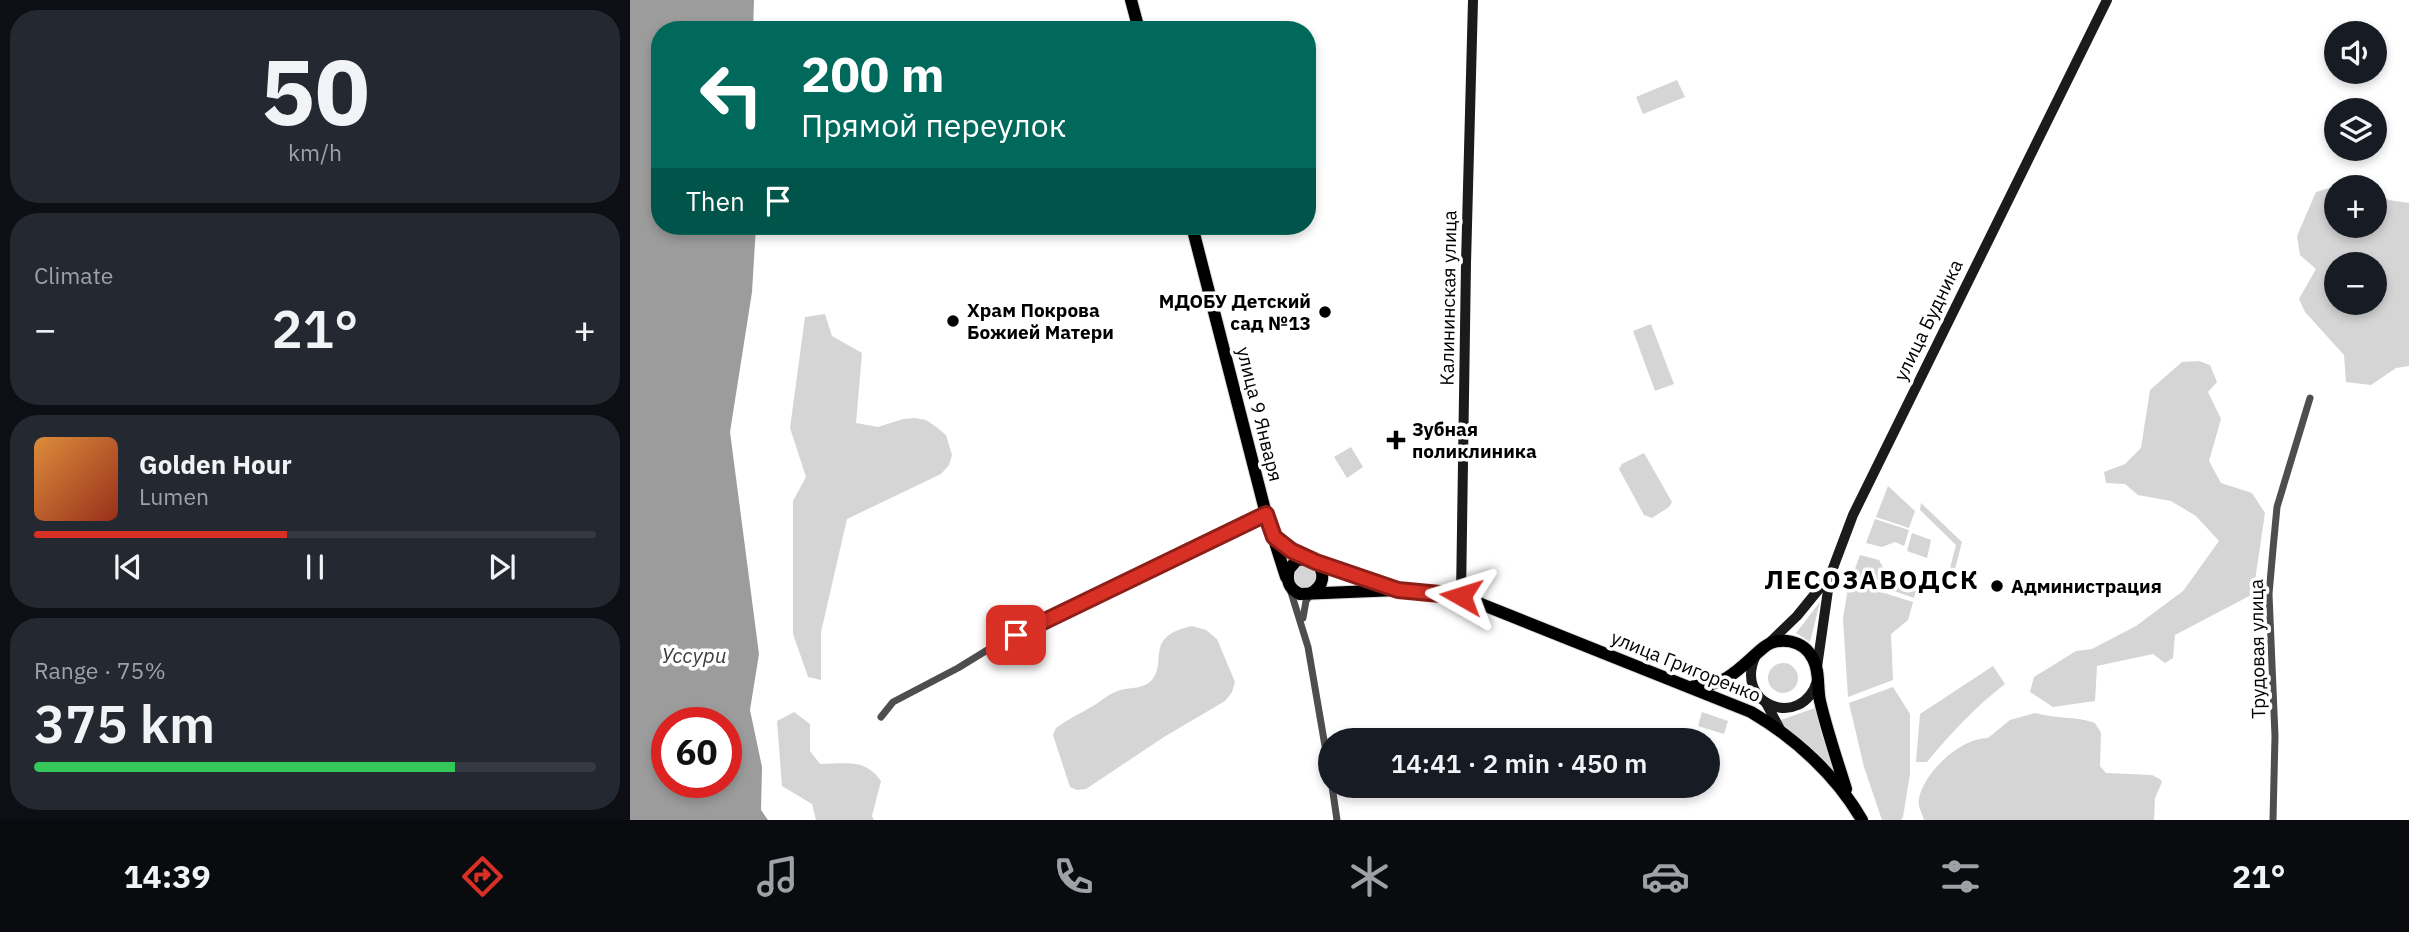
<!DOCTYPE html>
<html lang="en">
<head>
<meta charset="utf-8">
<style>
	:root { --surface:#171b24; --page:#242831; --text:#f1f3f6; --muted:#9ea1a6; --line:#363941; --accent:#d93025 }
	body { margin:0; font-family:"IBM Plex Sans",sans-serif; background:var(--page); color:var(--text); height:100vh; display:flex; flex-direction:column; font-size:26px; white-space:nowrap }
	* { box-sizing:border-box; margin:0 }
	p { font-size:23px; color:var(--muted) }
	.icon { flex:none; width:38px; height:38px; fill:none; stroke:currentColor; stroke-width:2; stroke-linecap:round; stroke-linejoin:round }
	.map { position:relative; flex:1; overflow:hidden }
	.side { display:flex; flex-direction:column; gap:10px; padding:10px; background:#0d0f14; width:630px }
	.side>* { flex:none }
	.guide { position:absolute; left:21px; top:21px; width:665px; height:214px; border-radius:28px; box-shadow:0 4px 10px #0003; background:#00695c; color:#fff; overflow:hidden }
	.fabs { position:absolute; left:1694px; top:21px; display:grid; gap:14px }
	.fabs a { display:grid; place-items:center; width:63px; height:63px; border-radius:50%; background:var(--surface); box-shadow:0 4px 10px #0003; font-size:35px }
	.speed { position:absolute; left:21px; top:707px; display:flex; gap:14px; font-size:35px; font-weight:700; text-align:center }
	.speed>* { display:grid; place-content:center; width:91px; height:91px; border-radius:50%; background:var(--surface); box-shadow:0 4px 10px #0003; line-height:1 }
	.speed .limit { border:10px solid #d22; background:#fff; color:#111 }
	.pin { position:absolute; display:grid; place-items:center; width:60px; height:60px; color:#fff; margin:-30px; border-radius:14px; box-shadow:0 4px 10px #0006 }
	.me { position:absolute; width:77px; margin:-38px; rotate:276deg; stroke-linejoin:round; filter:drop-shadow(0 0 5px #0008) }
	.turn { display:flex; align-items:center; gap:24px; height:147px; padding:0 35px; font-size:32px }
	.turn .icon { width:91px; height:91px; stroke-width:2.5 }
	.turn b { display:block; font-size:49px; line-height:60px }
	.then { display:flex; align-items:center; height:66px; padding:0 35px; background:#0003; gap:14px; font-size:26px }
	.big { font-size:52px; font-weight:600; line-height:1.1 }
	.side .widget { flex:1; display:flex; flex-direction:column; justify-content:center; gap:10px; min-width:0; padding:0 24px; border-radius:28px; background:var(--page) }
	.side .dial { align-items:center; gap:0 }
	.dial b { font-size:91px; line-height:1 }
	.song { display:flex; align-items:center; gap:21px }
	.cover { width:84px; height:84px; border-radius:10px; background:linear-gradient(135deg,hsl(30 70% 55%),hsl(10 70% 35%)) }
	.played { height:7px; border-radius:4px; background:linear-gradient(90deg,var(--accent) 45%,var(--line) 45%) }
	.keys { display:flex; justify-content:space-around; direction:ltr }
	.heat { display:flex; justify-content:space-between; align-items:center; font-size:38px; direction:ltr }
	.charge { height:10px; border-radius:5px; background:linear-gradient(90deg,#34c759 75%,var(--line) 0) }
	.trip { position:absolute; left:688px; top:728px; width:402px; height:70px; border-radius:35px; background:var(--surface); box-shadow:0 4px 10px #0003; font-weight:600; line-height:70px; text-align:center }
	.dock { display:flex; height:112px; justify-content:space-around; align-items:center; background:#090b0e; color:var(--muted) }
	.dock .icon { width:49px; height:49px }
	.dock .on { color:var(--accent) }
	.dock b { font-size:32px; color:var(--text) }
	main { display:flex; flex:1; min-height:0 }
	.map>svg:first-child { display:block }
	.green { fill:#d5d5d5; fill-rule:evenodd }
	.water { fill:#9c9c9c; fill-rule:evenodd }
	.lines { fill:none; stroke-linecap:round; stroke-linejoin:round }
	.primary-casing { stroke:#dbdbdb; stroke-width:14 }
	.minor { stroke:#4e4e4e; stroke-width:7 }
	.secondary { stroke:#1b1b1b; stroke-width:10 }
	.primary { stroke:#000; stroke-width:12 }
	.route-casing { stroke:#8d1f18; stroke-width:18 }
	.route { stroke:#d93025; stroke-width:12 }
	.poi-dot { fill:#000; stroke:#fff; stroke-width:2.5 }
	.labels { text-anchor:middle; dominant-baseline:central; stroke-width:7; stroke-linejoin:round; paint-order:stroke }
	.street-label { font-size:19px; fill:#000; stroke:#fff }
	.poi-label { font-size:19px; font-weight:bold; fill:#000; stroke:#fff; text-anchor:start }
	.water-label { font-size:21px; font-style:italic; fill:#3d3d3d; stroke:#fff }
	.district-label { font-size:26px; font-weight:bold; letter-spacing:2px; fill:#000; stroke:#fff }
</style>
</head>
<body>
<main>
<section class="side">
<div class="widget dial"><b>50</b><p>km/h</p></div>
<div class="widget"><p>Climate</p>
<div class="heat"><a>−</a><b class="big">21°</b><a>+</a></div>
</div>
<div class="widget">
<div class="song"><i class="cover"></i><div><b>Golden Hour</b><p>Lumen</p></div></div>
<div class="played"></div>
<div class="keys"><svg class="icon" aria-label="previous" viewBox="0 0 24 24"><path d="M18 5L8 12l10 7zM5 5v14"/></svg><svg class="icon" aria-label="pause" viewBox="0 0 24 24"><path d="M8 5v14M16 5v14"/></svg><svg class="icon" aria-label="next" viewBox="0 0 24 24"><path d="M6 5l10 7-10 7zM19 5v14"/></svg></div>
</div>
<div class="widget"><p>Range · 75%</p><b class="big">375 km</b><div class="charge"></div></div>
</section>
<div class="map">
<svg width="1779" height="820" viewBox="0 0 1779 820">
	<rect width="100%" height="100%" fill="#fff"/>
	<g class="green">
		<polygon points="1047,80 1055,97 1013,114 1006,97"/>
		<path d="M 1720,182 L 1731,187 L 1706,187 L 1706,226 L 1745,226 L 1745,194 L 1759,200 L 1779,203 L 1779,366 L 1766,368 L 1741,385 L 1716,382 L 1714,355 L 1675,312 L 1669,299 L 1686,269 L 1670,255 L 1667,236 L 1686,192 ZM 1706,264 L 1745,264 L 1745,303 L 1706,303 Z"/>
		<polygon points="195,314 202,336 232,353 226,423 248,427 273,419 285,418 296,420 305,426 316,435 322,455 319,465 311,474 217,519 191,632 191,680 178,677 163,634 163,501 176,477 160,428 175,317"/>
		<polygon points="1021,324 1044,384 1025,391 1003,331"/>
		<polygon points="1569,361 1580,365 1587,382 1578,392 1591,419 1579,461 1591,483 1622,493 1635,513 1623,594 1545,635 1543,658 1535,663 1523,654 1467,666 1465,701 1423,707 1400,692 1404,677 1446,651 1462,649 1506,626 1553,591 1589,541 1566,516 1541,501 1508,495 1495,484 1476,483 1474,472 1495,464 1511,448 1520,390 1552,362"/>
		<polygon points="721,447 733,467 717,478 704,457"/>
		<polygon points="1014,453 1042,502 1039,507 1022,518 1014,515 989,469 992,464"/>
		<polygon points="1258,486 1285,511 1279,528 1246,517"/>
		<polygon points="1291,503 1332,542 1324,573 1319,572 1326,545 1290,510"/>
		<polygon points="1245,519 1279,530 1274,546 1265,542 1252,547 1236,543"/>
		<polygon points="1282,533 1301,540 1297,558 1277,551"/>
		<polygon points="1230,555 1249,560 1255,571 1264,575 1260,590 1222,577"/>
		<circle cx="675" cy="576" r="12"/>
		<polygon points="1270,574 1289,580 1284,598 1264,591"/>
		<polygon points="1219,582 1283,602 1278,620 1261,634 1263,680 1218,697 1213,618"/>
		<polygon points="1190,602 1180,642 1166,633"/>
		<path d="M 562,626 L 576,630 L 587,639 L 605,682 L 602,692 L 595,701 L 534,737 L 456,789 L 447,790 L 440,787 L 423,735 L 426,728 C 438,719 451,713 463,706 C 473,700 479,693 491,690 C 501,687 513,689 521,681 C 539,662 512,637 562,626 Z"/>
		<circle cx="1153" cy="678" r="15"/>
		<path d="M 1363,666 L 1375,684 C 1345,707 1321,733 1297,762 L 1286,762 L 1290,714 Z"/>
		<polygon points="1263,687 1280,714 1280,774 1273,817 1271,820 1252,820 1234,767 1219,703"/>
		<polygon points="1185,708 1207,779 1148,721"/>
		<path d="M 164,712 L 180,724 L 180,751 L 190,764 C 216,764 235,758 251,781 L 242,816 L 244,820 L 186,820 L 182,804 L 152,786 L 147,721 Z"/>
		<polygon points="1072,712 1098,721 1094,734 1068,726"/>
		<path d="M 1405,713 C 1425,719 1445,716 1465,723 L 1471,733 L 1470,766 L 1476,773 L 1522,775 L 1530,779 L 1532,782 L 1525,798 L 1524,820 L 1294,820 C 1292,813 1287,805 1289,798 C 1295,771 1331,738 1358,738 L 1380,720 Z"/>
	</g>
	<path class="water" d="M 0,0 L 124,0 L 123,30 L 30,30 L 30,226 L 126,226 L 122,292 L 100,432 L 129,654 L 120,710 L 132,767 L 131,810 L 138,820 L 0,820 ZM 37,723 L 96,723 L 96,782 L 37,782 Z"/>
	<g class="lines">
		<g class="primary-casing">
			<g id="primary">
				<polyline points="501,0 509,30"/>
				<polyline points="562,226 636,514 656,577"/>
				<path d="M 644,537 C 675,564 719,574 758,587"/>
				<path d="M 679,559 L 667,560 L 659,569 C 656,581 659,589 670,594 L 767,590 L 831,596 L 1121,712 C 1165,738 1206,775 1232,820"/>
				<path d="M 681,593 C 694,586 696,573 686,562"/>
				<path d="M 1064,686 C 1098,686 1110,667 1133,648 C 1149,635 1174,640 1183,659 C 1190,671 1187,688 1190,701 C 1197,731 1207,760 1216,789"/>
			</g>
		</g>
		<g class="minor">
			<polyline points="660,589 678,647 700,775"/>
			<polyline points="673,618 676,601 681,594"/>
			<polyline points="251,717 263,702 328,668 372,641 636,514"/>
			<polyline points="702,786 707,820"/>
			<polyline points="1643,820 1645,736 1639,594 1643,549 1647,507 1680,398"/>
		</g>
		<g class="secondary">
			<polyline points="831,596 836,263 843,0"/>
			<polyline points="1138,644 1167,616 1198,578"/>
			<path d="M 1126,655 C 1102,705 1172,731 1187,681"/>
			<polyline points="1187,667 1200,576 1223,515 1477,0"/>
			<polyline points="1136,703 1151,731"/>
		</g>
		<use href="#primary" class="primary"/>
	</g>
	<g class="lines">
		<g class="route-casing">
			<polyline id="route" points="386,635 636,514 644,537 662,551 686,562 768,590 831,596"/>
		</g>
		<use href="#route" class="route"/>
	</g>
	<g class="poi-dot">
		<circle cx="695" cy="312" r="7"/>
		<circle cx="323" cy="321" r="7"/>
		<path d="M762.5 429.5h7v7h7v7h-7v7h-7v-7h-7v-7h7z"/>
		<circle cx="1367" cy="586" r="7"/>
	</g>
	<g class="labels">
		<g class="street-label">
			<text transform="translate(818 298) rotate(-89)">Калининская улица</text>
			<text transform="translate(1298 320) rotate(-64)">улица Будника</text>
			<text transform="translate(630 414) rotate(76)">улица 9 Января</text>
			<text transform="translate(1627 649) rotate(-91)">Трудовая улица</text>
			<text transform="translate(1056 666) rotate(22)">улица Григоренко</text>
		</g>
		<g class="poi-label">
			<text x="681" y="301" text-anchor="end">МДОБУ Детский<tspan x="681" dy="22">сад №13</tspan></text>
			<text x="337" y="310">Храм Покрова<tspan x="337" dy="22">Божией Матери</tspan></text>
			<text x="782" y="429">Зубная<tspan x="782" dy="22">поликлиника</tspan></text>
			<text x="1381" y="586">Администрация</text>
		</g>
		<g class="water-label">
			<text x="64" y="655">Уссури</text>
		</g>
		<g class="district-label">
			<text x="1242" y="579">ЛЕСОЗАВОДСК</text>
		</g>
	</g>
</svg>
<div class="fabs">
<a><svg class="icon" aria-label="sound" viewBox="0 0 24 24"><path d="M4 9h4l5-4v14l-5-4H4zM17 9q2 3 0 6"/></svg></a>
<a><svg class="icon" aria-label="layers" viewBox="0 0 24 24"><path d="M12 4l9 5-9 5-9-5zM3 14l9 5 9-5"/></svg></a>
<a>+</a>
<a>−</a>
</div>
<div class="speed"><div class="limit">60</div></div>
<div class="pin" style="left:386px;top:635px;background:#d93025"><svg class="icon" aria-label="arrive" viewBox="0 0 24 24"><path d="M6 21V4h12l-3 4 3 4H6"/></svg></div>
<svg class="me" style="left:831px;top:596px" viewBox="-20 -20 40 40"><path d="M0-17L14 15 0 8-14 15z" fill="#d93025" stroke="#fff" stroke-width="4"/></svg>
<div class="trip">14:41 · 2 min · 450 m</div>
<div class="guide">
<div class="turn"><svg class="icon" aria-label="left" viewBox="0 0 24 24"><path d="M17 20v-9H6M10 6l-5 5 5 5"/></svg><div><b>200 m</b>Прямой переулок</div></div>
<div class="then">Then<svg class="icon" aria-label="arrive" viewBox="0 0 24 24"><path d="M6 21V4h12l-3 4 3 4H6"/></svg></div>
</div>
</div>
</main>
<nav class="dock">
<b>14:39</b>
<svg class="icon on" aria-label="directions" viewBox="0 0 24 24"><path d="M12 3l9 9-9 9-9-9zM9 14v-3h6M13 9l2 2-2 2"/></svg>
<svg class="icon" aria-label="music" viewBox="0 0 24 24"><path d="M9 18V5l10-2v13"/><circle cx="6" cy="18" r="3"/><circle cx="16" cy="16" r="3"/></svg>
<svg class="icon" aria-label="phone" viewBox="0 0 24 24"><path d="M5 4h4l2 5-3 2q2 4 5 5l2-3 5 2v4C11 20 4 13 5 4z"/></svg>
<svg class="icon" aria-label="climate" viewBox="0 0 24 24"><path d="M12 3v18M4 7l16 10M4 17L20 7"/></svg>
<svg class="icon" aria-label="car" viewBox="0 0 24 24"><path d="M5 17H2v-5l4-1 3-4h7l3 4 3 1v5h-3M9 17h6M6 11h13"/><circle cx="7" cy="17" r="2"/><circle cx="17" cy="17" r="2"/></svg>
<svg class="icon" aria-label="filters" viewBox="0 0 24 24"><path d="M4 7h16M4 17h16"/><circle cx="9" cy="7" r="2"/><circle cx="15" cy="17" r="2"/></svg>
<b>21°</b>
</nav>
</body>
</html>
